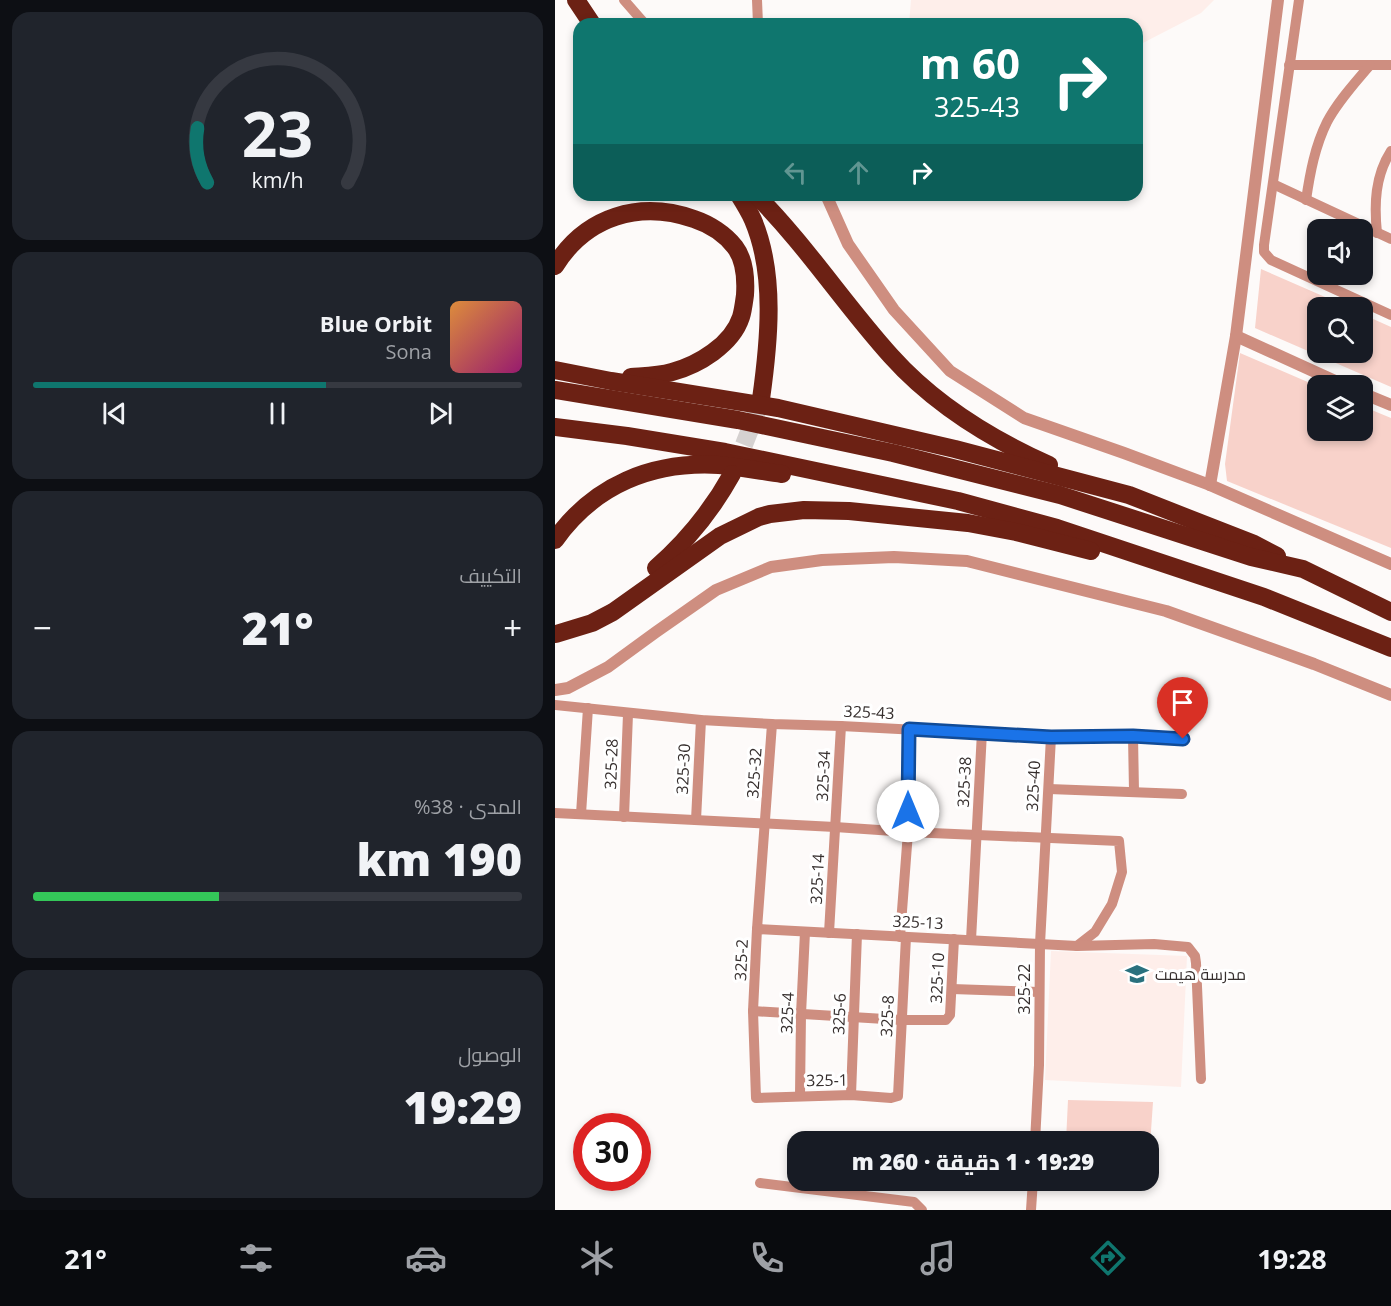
<!DOCTYPE html>
<html lang="ar">
<head>
<meta charset="utf-8">
<style>
	:root { --surface:#171b24; --page:#20242c; --text:#f1f3f6; --muted:#9ea1a6; --line:#363941; --accent:#0f766e }
	body { margin:0; font-family:"Open Sans",Cairo,sans-serif; background:var(--page); color:var(--text); direction:rtl; height:100vh; display:flex; flex-direction:column; font-size:22px; white-space:nowrap }
	* { box-sizing:border-box; margin:0 }
	p { font-size:20px; color:var(--muted) }
	.icon { flex:none; width:33px; height:33px; fill:none; stroke:currentColor; stroke-width:2; stroke-linecap:round; stroke-linejoin:round }
	.map { position:relative; flex:1; overflow:hidden; direction:ltr }
	.sheet { display:flex; flex-direction:column; gap:12px; padding:12px; background:#0d0f14; width:555px }
	.sheet>* { flex:none }
	.top-card { position:absolute; left:18px; top:18px; width:570px; height:183px; border-radius:18px; box-shadow:0 3px 9px #0003; direction:rtl; background:#0f766e; color:#fff; overflow:hidden }
	.tools { position:absolute; left:752px; top:219px; display:grid; gap:12px }
	.tools a { display:grid; place-items:center; width:66px; height:66px; border-radius:12px; background:var(--surface); box-shadow:0 3px 9px #0003; font-size:30px }
	.speed { position:absolute; left:18px; top:1113px; display:flex; gap:12px; font-size:30px; font-weight:700; text-align:center }
	.speed>* { display:grid; place-content:center; width:78px; height:78px; border-radius:50%; background:var(--surface); box-shadow:0 3px 9px #0003; line-height:1 }
	.speed .limit { border:9px solid #d22; background:#fff; color:#111 }
	.pin { position:absolute; display:grid; place-items:center; width:51px; height:51px; color:#fff; margin:-62px -26px; border-radius:50% 50% 50% 0; rotate:-45deg; box-shadow:0 0 6px #0007 }
	.pin .icon { rotate:45deg }
	.me { position:absolute; width:66px; margin:-33px; rotate:0deg; stroke-linejoin:round; filter:drop-shadow(0 0 4px #0008) }
	.turn { display:flex; align-items:center; gap:21px; height:126px; padding:0 24px; font-size:27px }
	.turn .icon { width:78px; height:78px; stroke-width:2.5 }
	.turn b { display:block; font-size:42px; line-height:51px }
	.lanes { display:flex; align-items:center; height:57px; padding:0 24px; background:#0003; justify-content:center; gap:30px; direction:ltr }
	.lanes .off { opacity:.35 }
	.big { font-size:45px; font-weight:800; line-height:1.1 }
	.sheet .tile { flex:1; display:flex; flex-direction:column; justify-content:center; gap:9px; min-width:0; padding:0 21px; border-radius:18px; background:var(--page) }
	.sheet .dial { align-items:center; gap:0 }
	.dial svg { height:156px; overflow:visible; fill:none; stroke:var(--line); stroke-width:7; stroke-linecap:round; text-anchor:middle }
	.dial text { fill:var(--text); stroke:none }
	.song { display:flex; align-items:center; gap:18px }
	.cover { width:72px; height:72px; border-radius:9px; background:linear-gradient(135deg,hsl(30 70% 55%),hsl(320 70% 35%)) }
	.played { height:6px; border-radius:3px; background:linear-gradient(90deg,var(--accent) 60%,var(--line) 60%) }
	.keys { display:flex; justify-content:space-around; direction:ltr }
	.heat { display:flex; justify-content:space-between; align-items:center; font-size:33px; direction:ltr }
	.charge { height:9px; border-radius:4px; background:linear-gradient(90deg,#34c759 38%,var(--line) 0) }
	.trip { position:absolute; left:232px; top:1131px; width:372px; height:60px; border-radius:18px; background:var(--surface); box-shadow:0 3px 9px #0003; font-weight:800; line-height:60px; text-align:center; direction:rtl }
	.dock { display:flex; height:96px; justify-content:space-around; align-items:center; background:#090b0e; color:var(--muted) }
	.dock .icon { width:42px; height:42px }
	.dock .selected { color:var(--accent) }
	.dock b { font-size:27px; color:var(--text) }
	main { display:flex; flex:1; min-height:0 }
	.map>svg:first-child { display:block }
	.built { fill:#feeeea }
	.green { fill:#f8d2ca }
	.lines { fill:none; stroke-linecap:round; stroke-linejoin:round }
	.motorway-tunnel { stroke:#d5d1d0; stroke-width:18; stroke-dasharray:18 9; stroke-linecap:butt }
	.minor { stroke:#ce8e80; stroke-width:10 }
	.tertiary { stroke:#ce8e80; stroke-width:12 }
	.motorway { stroke:#6c2114; stroke-width:18 }
	.route-casing { stroke:#114b97; stroke-width:15 }
	.route { stroke:#1a73e8; stroke-width:10 }
	.labels { text-anchor:middle; dominant-baseline:central; stroke-width:6; stroke-linejoin:round; paint-order:stroke }
	.street-label { font-size:16px; fill:#362f2e; stroke:#fff }
	.poi-label { font-size:16px; fill:#362f2e; stroke:#fff; text-anchor:start }
</style>
</head>
<body>
<main>
<div class="map">
<svg width="836" height="1210" viewBox="0 0 836 1210">
	<rect width="100%" height="100%" fill="#fdfaf9"/>
	<g class="built">
		<polygon points="356,0 659,0 646,13 582,46 582,24 354,24"/>
		<polygon points="496,951 632,956 626,1087 490,1080"/>
	</g>
	<g class="green">
		<polygon points="706,269 793,307 762,308 762,352 807,352 807,314 836,327 836,387 700,328"/>
		<polygon points="685,353 762,386 762,430 807,430 807,406 836,418 836,548 672,481 670,464"/>
		<polygon points="513,1100 598,1102 594,1160 594,1142 511,1141"/>
	</g>
	<g class="lines">
		<polyline class="motorway-tunnel" points="179,470 203,409"/>
		<g class="minor">
			<polyline points="69,0 90,24"/>
			<polyline points="202,0 203,24"/>
			<polyline points="744,0 709,245 709,252 716,260 836,315"/>
			<polyline points="734,65 836,65"/>
			<polyline points="718,184 836,239"/>
			<path d="M 751,200 C 755,173 760,146 772,122 C 783,101 800,83 815,65"/>
			<path d="M 822,233 C 819,204 820,176 836,151"/>
			<polyline points="0,705 146,720 217,724 286,726 496,737 578,736 628,739"/>
			<polyline points="217,724 202,929 198,1011 201,1098 296,1095 336,1098 343,1096 351,937"/>
			<polyline points="578,736 579,791"/>
			<polyline points="494,789 627,794"/>
			<polyline points="0,813 280,827 353,832 564,841 567,872 557,904 540,932 522,946"/>
			<polyline points="26,814 33,708"/>
			<polyline points="69,817 73,714"/>
			<polyline points="141,820 146,720"/>
			<polyline points="202,929 522,946 599,944 633,947 640,956 641,963 646,1079"/>
			<polyline points="274,933 286,726"/>
			<polyline points="345,937 353,832 354,729"/>
			<polyline points="416,940 427,732"/>
			<polyline points="397,989 484,992"/>
			<polyline points="198,1011 346,1020 391,1020 395,1015 399,939"/>
			<polyline points="296,1095 302,934"/>
			<polyline points="245,1096 246,1014 250,932"/>
			<polyline points="480,1142 484,1065 485,944 496,737"/>
			<polyline points="205,1183 359,1202 367,1210"/>
			<polyline points="476,1210 478,1180"/>
		</g>
		<g class="tertiary">
			<polyline points="272,197 293,244 339,310 395,371 469,418 569,453 655,485 836,564"/>
			<polyline points="681,336 791,386"/>
			<polyline points="807,393 836,405"/>
			<polyline points="655,485 681,336 723,0"/>
			<polyline points="0,690 13,688 53,667 101,632 161,590 216,567 267,560 339,557 412,561 611,611 759,664 836,695"/>
		</g>
		<g class="motorway">
			<polyline points="21,0 37,24"/>
			<path d="M 184,195 C 189,203 194,211 198,220 C 221,274 214,342 206,399"/>
			<path d="M 201,195 C 251,245 289,304 336,356 C 379,404 436,439 494,465"/>
			<path d="M 0,266 C 31,216 85,200 139,219 C 154,224 170,234 180,247 C 190,260 191,279 190,295 C 189,302 188,311 186,317 C 177,345 143,365 117,372 C 103,376 90,376 76,377"/>
			<polyline points="0,370 56,381 223,408 400,449 574,495 699,544 722,556"/>
			<polyline points="0,390 183,420 338,453 505,495 696,557 748,569 836,612"/>
			<polyline points="0,427 72,436 170,452 403,501 502,528 709,597 836,648"/>
			<path d="M 0,540 C 39,485 97,461 164,465 C 185,467 206,471 227,474"/>
			<path d="M 101,568 C 132,541 157,510 177,474"/>
			<polyline points="1,634 37,623 58,612 165,536 204,517 215,514 249,510 294,511 413,523 461,532 536,551"/>
		</g>
	</g>
	<g class="lines">
		<g class="route-casing">
			<polyline id="route" points="353,811 354,729 496,737 578,736 628,739"/>
		</g>
		<use href="#route" class="route"/>
	</g>
	<defs>
		<g id="school-bare" transform="scale(1.8)"><path d="M0-5L7-2L0 1L-7-2ZM-4 1L0 2.5L4 1V4Q0 6-4 4Z" fill="#2a717e" stroke="#fff" stroke-width="2.5" paint-order="stroke"/></g>
	</defs>
	<g fill-rule="evenodd">
		<use href="#school-bare" x="582" y="974"/>
	</g>
	<g class="labels">
		<g class="street-label">
			<text transform="translate(314 712) rotate(3)">325-43</text>
			<text transform="translate(56 764) rotate(-88)">325-28</text>
			<text transform="translate(128 769) rotate(-87)">325-30</text>
			<text transform="translate(199 773) rotate(-86)">325-32</text>
			<text transform="translate(268 776) rotate(-87)">325-34</text>
			<text transform="translate(409 782) rotate(-87)">325-38</text>
			<text transform="translate(478 786) rotate(-87)">325-40</text>
			<text transform="translate(262 879) rotate(-87)">325-14</text>
			<text transform="translate(363 922) rotate(3)">325-13</text>
			<text transform="translate(186 960) rotate(-87)">325-2</text>
			<text transform="translate(382 978) rotate(-87)">325-10</text>
			<text transform="translate(469 989) rotate(-90)">325-22</text>
			<text transform="translate(232 1013) rotate(-88)">325-4</text>
			<text transform="translate(284 1014) rotate(-88)">325-6</text>
			<text transform="translate(332 1016) rotate(-87)">325-8</text>
			<text transform="translate(272 1080) rotate(-1)">325-1</text>
		</g>
		<g class="poi-label">
			<text x="600" y="974">مدرسة هيمت</text>
		</g>
	</g>
</svg>
<div class="tools">
<a><svg class="icon" aria-label="sound" viewBox="0 0 24 24"><path d="M4 9h4l5-4v14l-5-4H4zM17 9q2 3 0 6"/></svg></a>
<a><svg class="icon" aria-label="search" viewBox="0 0 24 24"><circle cx="10" cy="10" r="6"/><path d="M15 15l6 6"/></svg></a>
<a><svg class="icon" aria-label="layers" viewBox="0 0 24 24"><path d="M12 4l9 5-9 5-9-5zM3 14l9 5 9-5"/></svg></a>
</div>
<div class="speed"><div class="limit">30</div></div>
<div class="pin" style="left:628px;top:739px;background:#d93025"><svg class="icon" aria-label="arrive" viewBox="0 0 24 24"><path d="M6 21V4h12l-3 4 3 4H6"/></svg></div>
<svg class="me" style="left:353px;top:811px" viewBox="-20 -20 40 40"><circle r="19" fill="#fff"/><path d="M0-13L10 11 0 6-10 11z" fill="#1a73e8"/></svg>
<div class="trip">19:29 · 1 دقيقة · 260 m</div>
<div class="top-card">
<div class="turn"><svg class="icon" aria-label="right" viewBox="0 0 24 24"><path d="M7 20v-9h11M14 6l5 5-5 5"/></svg><div><b>60 m</b>325-43</div></div>
<div class="lanes"><svg class="icon off" aria-label="left" viewBox="0 0 24 24"><path d="M17 20v-9H6M10 6l-5 5 5 5"/></svg><svg class="icon off" aria-label="ahead" viewBox="0 0 24 24"><path d="M12 20V5M6 11l6-6 6 6"/></svg><svg class="icon" aria-label="right" viewBox="0 0 24 24"><path d="M7 20v-9h11M14 6l5 5-5 5"/></svg></div>
</div>
</div>
<section class="sheet">
<div class="tile dial"><svg viewBox="0 0 100 80">
<path d="M14 69A42 42 0 1 1 86 69"/>
<path d="M14 69A42 42 0 0 1 9 41" stroke="#0f766e"/>
<text x="50" y="56" font-size="32" font-weight="700">23</text>
<text x="50" y="72" font-size="11">km/h</text>
</svg></div>
<div class="tile">
<div class="song"><i class="cover"></i><div><b>Blue Orbit</b><p>Sona</p></div></div>
<div class="played"></div>
<div class="keys"><svg class="icon" aria-label="previous" viewBox="0 0 24 24"><path d="M18 5L8 12l10 7zM5 5v14"/></svg><svg class="icon" aria-label="pause" viewBox="0 0 24 24"><path d="M8 5v14M16 5v14"/></svg><svg class="icon" aria-label="next" viewBox="0 0 24 24"><path d="M6 5l10 7-10 7zM19 5v14"/></svg></div>
</div>
<div class="tile"><p>التكييف</p>
<div class="heat"><a>−</a><b class="big">21°</b><a>+</a></div>
</div>
<div class="tile"><p>المدى · 38%</p><b class="big">190 km</b><div class="charge"></div></div>
<div class="tile"><p>الوصول</p><b class="big">19:29</b></div>
</section>
</main>
<nav class="dock">
<b>19:28</b>
<svg class="icon selected" aria-label="directions" viewBox="0 0 24 24"><path d="M12 3l9 9-9 9-9-9zM9 14v-3h6M13 9l2 2-2 2"/></svg>
<svg class="icon" aria-label="music" viewBox="0 0 24 24"><path d="M9 18V5l10-2v13"/><circle cx="6" cy="18" r="3"/><circle cx="16" cy="16" r="3"/></svg>
<svg class="icon" aria-label="phone" viewBox="0 0 24 24"><path d="M5 4h4l2 5-3 2q2 4 5 5l2-3 5 2v4C11 20 4 13 5 4z"/></svg>
<svg class="icon" aria-label="climate" viewBox="0 0 24 24"><path d="M12 3v18M4 7l16 10M4 17L20 7"/></svg>
<svg class="icon" aria-label="car" viewBox="0 0 24 24"><path d="M5 17H2v-5l4-1 3-4h7l3 4 3 1v5h-3M9 17h6M6 11h13"/><circle cx="7" cy="17" r="2"/><circle cx="17" cy="17" r="2"/></svg>
<svg class="icon" aria-label="filters" viewBox="0 0 24 24"><path d="M4 7h16M4 17h16"/><circle cx="9" cy="7" r="2"/><circle cx="15" cy="17" r="2"/></svg>
<b>21°</b>
</nav>
</body>
</html>
